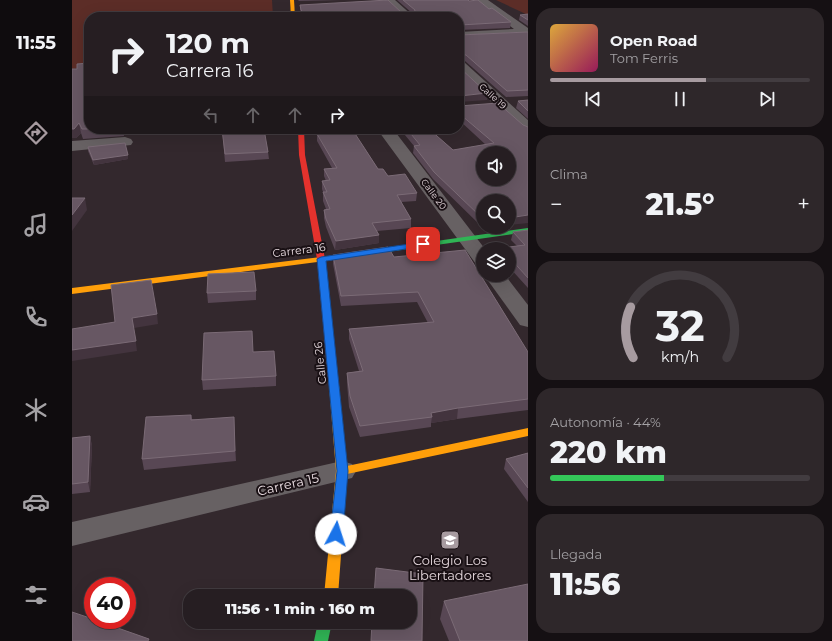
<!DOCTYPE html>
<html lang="es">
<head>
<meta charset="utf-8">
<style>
	:root { --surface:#261e22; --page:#2e272a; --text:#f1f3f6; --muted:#a4a2a5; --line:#423c40; --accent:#a79ba0 }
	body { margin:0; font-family:Montserrat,sans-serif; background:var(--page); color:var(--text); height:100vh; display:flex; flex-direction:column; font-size:15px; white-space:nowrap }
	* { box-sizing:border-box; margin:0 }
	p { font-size:13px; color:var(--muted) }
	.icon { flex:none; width:22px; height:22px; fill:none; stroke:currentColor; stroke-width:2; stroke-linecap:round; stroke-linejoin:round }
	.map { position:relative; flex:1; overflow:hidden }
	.panel { display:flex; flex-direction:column; gap:8px; padding:8px; background:#151013; width:304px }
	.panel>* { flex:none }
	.hud { position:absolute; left:12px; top:12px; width:380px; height:122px; border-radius:16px; box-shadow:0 4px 16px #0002,0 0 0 1px var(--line); background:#261e22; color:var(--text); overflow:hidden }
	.controls { position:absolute; left:404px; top:146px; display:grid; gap:8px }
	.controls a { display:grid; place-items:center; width:40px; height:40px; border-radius:50%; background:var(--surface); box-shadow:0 4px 16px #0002,0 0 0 1px var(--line); font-size:20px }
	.speed { position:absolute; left:12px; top:577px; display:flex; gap:8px; font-size:20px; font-weight:700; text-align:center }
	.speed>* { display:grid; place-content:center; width:52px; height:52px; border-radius:50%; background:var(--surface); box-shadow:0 4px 16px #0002,0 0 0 1px var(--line); line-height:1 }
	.speed .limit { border:6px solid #d22; background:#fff; color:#111 }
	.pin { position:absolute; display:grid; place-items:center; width:34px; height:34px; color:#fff; margin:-17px; border-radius:8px; box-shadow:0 2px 6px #0006 }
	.me { position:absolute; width:44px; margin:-22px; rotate:5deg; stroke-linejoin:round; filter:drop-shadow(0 0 3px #0008) }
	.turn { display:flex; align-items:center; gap:14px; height:84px; padding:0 16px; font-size:18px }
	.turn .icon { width:52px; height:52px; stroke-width:2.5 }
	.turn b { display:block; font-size:28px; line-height:34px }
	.lanes { display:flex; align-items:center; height:38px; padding:0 16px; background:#0003; justify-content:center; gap:20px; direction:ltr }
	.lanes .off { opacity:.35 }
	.big { font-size:30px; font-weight:800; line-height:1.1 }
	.panel .widget { flex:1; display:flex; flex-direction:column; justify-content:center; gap:6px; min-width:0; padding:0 14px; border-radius:16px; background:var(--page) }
	.panel .dial { align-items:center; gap:0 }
	.dial svg { height:104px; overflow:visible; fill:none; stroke:var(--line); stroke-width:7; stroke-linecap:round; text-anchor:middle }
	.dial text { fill:var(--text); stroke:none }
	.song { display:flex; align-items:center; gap:12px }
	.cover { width:48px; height:48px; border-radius:6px; background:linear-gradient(135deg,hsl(40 70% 55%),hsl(330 70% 35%)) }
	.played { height:4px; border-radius:2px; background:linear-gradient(90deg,var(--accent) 60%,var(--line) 60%) }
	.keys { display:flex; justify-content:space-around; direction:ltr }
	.heat { display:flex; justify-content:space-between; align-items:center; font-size:22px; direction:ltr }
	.charge { height:6px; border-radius:3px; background:linear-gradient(90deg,#34c759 44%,var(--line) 0) }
	.trip { position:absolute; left:111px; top:589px; width:234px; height:40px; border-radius:16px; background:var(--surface); box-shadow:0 4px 16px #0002,0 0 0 1px var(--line); font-weight:800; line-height:40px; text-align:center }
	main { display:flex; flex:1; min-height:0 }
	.tab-bar { display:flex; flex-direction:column; width:72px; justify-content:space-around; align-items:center; background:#0f0c0e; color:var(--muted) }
	.tab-bar .icon { width:28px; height:28px }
	.tab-bar .on { color:var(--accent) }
	.tab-bar b { font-size:18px; color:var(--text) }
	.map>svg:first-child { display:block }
	.green { fill:#5c2d27 }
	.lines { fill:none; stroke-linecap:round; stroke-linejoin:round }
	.street { fill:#676163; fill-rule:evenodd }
	.fast { fill:#30b455; fill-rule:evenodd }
	.slow { fill:#ff9f0a; fill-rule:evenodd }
	.jam { fill:#e5322d; fill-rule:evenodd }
	.wall { fill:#584754 }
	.shaded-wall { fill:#43343e }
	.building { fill:#675763; stroke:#7b6b76; fill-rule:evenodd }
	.route { fill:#1a73e8; stroke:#114b97 }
	.labels { text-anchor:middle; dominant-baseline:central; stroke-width:4; stroke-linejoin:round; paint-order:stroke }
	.far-street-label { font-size:9px; fill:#e6d9de; stroke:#191014 }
	.street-label { font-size:11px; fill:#e6d9de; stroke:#191014 }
	.near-street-label { font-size:13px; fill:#e6d9de; stroke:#191014 }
	.near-poi-label { font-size:13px; fill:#e6d9de; stroke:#191014 }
</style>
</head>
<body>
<main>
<nav class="tab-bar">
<b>11:55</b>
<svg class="icon on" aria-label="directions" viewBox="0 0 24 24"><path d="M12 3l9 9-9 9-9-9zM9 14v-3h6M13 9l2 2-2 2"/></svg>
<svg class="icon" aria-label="music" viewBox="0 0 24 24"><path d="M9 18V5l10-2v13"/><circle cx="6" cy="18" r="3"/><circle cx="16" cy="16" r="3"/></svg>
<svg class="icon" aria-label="phone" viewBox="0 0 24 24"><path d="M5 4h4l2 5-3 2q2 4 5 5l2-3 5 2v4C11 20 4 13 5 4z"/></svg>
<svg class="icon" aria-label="climate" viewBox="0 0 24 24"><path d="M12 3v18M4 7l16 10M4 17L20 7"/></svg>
<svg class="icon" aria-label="car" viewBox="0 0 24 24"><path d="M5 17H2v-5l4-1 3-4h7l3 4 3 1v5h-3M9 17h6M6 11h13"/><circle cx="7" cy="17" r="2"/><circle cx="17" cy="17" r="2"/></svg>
<svg class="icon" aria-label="filters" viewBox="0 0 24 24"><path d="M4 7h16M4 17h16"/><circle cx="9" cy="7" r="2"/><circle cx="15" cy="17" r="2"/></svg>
</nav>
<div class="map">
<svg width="456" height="641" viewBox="0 0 456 641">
	<rect width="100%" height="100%" fill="#33282d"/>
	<g class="green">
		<polygon points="0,0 200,0 201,17 17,17 17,66 0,69"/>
		<polygon points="424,0 456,0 456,15"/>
	</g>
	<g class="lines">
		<g class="street">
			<polygon points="312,0 323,0 342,17 330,17"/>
			<polygon points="404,0 416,0 456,28 456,36 451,35 387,40 387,32 442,29"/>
			<polygon points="387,61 392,62 456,120 456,133 451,131 387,72"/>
			<polygon points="305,129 321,129 413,249 411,249 411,266 404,264"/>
			<polygon points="53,137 59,139 61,142 59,145 0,151 0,141"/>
			<polygon points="412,275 433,275 456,305 456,327 448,325"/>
			<polygon points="270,461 280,464 284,471 280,478 0,546 0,522"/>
		</g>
		<g class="fast">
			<polygon points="456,228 456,232 273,258 269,256 273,254"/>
			<polygon points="246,622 260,622 256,641 242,641"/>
		</g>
		<g class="slow">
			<polygon points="218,0 222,0 223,17 219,17"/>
			<polygon points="273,254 276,254 277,256 276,258 0,294 0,288"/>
			<polygon points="262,383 266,384 267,386 275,466 456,428 456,436 275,474 266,596 252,596 264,471 257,386 258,384"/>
		</g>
		<polygon class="jam" points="226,129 232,129 233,155 253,259 267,386 266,388 258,388 257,386 245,259 227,155"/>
	</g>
	<g class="wall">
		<polygon points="226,0 269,0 227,1"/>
		<polygon points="325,0 396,0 417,9 439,22 438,28 387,30 387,17 231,17 229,15 228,10 228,5 330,13 340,13"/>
		<polygon points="456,14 456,26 447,20 448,15"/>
		<polygon points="456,32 456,96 434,97 393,61 387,60 387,35"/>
		<polygon points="17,63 17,129 51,129 52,136 11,139 9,133 4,138 5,69"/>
		<polygon points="456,100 456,119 444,108 446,101"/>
		<polygon points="387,106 451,125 411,201 411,224 408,225 361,179 341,153 342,146 328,129 357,129 381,150 414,145 388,121 387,122"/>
		<polygon points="150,129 192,129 196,152 197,159 153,162"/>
		<polygon points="255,129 280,129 306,169 316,176 345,193 344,201 329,202 339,219 339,228 305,231 307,235 307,243 263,250 254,227 252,218 252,210 254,209 251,201 251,192 250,189 250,181 254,181 252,176 252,169 260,168 245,141 245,134 257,132"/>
		<polygon points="16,147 56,159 22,165 16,151"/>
		<polygon points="456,230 456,288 437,267 437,249 429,249 429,248 445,246 439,240 441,232"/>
		<polygon points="261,255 322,257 456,352 456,410 385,419 359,423 359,427 288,437 277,407 275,383 275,373 287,371 277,339 277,329 356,323 345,302 269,306 261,264"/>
		<polygon points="184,291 184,300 136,303 135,293"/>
		<polygon points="181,352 204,376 204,386 131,390 130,380"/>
		<polygon points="119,415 120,419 162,427 164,461 72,470 70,459"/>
		<polygon points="18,436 20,446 18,492 0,494 0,438"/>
		<polygon points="456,453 456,502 432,469 434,459"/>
		<polygon points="372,601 456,641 377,641 368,619"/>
	</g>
	<g class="shaded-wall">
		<polygon points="415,93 415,100 387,102 388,96"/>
		<polygon points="387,115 389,115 388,121 387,122"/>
		<polygon points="7,123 9,133 4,138 0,138 0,129"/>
		<polygon points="56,155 56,159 22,165 21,160"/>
		<polygon points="13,198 15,210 0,231 0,215"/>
		<polygon points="456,215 456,223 437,225 437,218"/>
		<polygon points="409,217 411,217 411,224 408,225"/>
		<polygon points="307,235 307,243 263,250 264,241"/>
		<polygon points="85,314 86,324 62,328 65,351 0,361 0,350 60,318"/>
		<polygon points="386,408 385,419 359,423 360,417 359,413"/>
		<polygon points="18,436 20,446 18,492 16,482"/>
	</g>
	<g class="building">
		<polygon points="316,0 330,13 342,13 343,10 331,0 396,0 397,1 406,0 417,9 420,8 439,22 388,25 387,31 387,17 236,17 229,10 228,5"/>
		<polygon points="456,14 456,20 448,15"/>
		<polygon points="456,32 456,90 435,91 394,55 387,54 387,35"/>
		<polygon points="17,63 17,129 10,129 7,123 2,129 0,129 0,69 5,69 5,64"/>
		<polygon points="387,67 415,93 388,96 387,104"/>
		<polygon points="456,100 456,111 446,101"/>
		<path d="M 426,103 L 451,125 L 456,127 L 456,215 L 437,218 L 437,201 L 411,201 L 411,217 L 409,217 L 362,172 L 342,146 L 348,145 L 335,129 L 357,129 L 381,150 L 422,143 L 389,115 L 387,115 L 387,106 ZM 411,153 L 437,153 L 437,179 L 411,179 Z"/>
		<polygon points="150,129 192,129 196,152 153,154"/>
		<polygon points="260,129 280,129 306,169 311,169 316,176 333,174 345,193 325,195 339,219 300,223 307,235 264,241 254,219 252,210 258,209 251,192 255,192 250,181 258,180 252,169 265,168 245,134 262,132"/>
		<polygon points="53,143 56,155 21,160 16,147"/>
		<polygon points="0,198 13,198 0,215"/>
		<polygon points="456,230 456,278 437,257 437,249 430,249 429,248 453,245 441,232"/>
		<polygon points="316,247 322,257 393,250 456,352 456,399 386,408 359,413 360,417 288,426 278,396 275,373 291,371 277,329 362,322 346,292 269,296 261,255"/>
		<polygon points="182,272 184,291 135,293 136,274"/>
		<polygon points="79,280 85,314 60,318 64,341 0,350 0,329 43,322 39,285"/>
		<polygon points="180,331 181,352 202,351 204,376 130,380 132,333"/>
		<polygon points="119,415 119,420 162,417 163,451 70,459 74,417"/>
		<polygon points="18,436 16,482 0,484 0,438"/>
		<polygon points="456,453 456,488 434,459"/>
		<polygon points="304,568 351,574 350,641 299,641 300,622 338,622 338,596 302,596"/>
		<polygon points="456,584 456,641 388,641 372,601"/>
		<polygon points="0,612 21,619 21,620 23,620 77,639 76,641 0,641"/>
	</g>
	<polygon class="route" points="351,242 354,243 354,246 254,261 276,471 271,534 269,537 264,538 260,537 258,534 265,471 245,259 249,257"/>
	<defs>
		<g id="school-square" transform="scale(1)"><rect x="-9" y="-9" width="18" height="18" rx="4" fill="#a79ba0" stroke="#191014"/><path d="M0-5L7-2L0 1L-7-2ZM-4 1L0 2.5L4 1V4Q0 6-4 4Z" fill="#fff"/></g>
	</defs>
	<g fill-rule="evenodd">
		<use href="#school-square" x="378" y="540"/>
	</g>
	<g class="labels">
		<g class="far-street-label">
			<text transform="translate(421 96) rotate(42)">Calle 19</text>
			<text transform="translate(362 194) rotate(53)">Calle 20</text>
		</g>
		<g class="street-label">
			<text transform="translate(227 250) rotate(-7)">Carrera 16</text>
			<text transform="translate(248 363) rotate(-96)">Calle 26</text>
		</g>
		<g class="near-street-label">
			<text transform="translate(216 484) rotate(-13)">Carrera 15</text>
		</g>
		<g class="near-poi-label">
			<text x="378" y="560">Colegio Los<tspan x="378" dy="15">Libertadores</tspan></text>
		</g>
	</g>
</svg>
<div class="controls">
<a><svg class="icon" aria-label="sound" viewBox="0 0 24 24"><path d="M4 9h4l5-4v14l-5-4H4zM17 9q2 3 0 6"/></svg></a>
<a><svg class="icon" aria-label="search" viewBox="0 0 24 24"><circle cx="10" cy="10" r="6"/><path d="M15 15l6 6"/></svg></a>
<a><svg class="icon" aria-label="layers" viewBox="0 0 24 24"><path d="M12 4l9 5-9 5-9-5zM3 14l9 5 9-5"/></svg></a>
</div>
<div class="speed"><div class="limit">40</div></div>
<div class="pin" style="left:351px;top:244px;background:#d93025"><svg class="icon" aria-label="arrive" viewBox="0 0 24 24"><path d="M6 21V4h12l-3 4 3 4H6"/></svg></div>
<svg class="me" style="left:264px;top:534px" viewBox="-20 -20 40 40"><circle r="19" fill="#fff"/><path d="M0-13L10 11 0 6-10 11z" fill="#1a73e8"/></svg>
<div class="trip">11:56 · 1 min · 160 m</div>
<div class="hud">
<div class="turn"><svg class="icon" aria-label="right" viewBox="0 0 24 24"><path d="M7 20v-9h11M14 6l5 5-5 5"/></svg><div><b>120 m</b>Carrera 16</div></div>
<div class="lanes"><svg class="icon off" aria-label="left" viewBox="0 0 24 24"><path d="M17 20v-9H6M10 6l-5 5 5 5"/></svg><svg class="icon off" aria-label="ahead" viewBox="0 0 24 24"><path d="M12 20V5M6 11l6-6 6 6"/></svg><svg class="icon off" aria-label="ahead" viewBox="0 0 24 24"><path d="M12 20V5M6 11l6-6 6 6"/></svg><svg class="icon" aria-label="right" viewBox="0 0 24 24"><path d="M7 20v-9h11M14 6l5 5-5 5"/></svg></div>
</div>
</div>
<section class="panel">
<div class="widget">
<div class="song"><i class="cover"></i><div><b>Open Road</b><p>Tom Ferris</p></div></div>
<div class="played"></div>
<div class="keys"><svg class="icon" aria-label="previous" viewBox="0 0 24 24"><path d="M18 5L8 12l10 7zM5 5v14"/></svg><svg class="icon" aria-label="pause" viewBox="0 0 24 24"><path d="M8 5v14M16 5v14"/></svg><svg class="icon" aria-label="next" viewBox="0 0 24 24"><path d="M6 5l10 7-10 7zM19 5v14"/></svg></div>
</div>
<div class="widget"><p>Clima</p>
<div class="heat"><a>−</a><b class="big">21.5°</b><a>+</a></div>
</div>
<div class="widget dial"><svg viewBox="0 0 100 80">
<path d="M14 69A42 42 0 1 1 86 69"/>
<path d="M14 69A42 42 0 0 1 12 30" stroke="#a79ba0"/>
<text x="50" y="56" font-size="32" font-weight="700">32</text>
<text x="50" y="72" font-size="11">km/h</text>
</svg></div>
<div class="widget"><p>Autonomía · 44%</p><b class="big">220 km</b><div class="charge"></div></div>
<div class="widget"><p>Llegada</p><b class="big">11:56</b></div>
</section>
</main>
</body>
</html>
